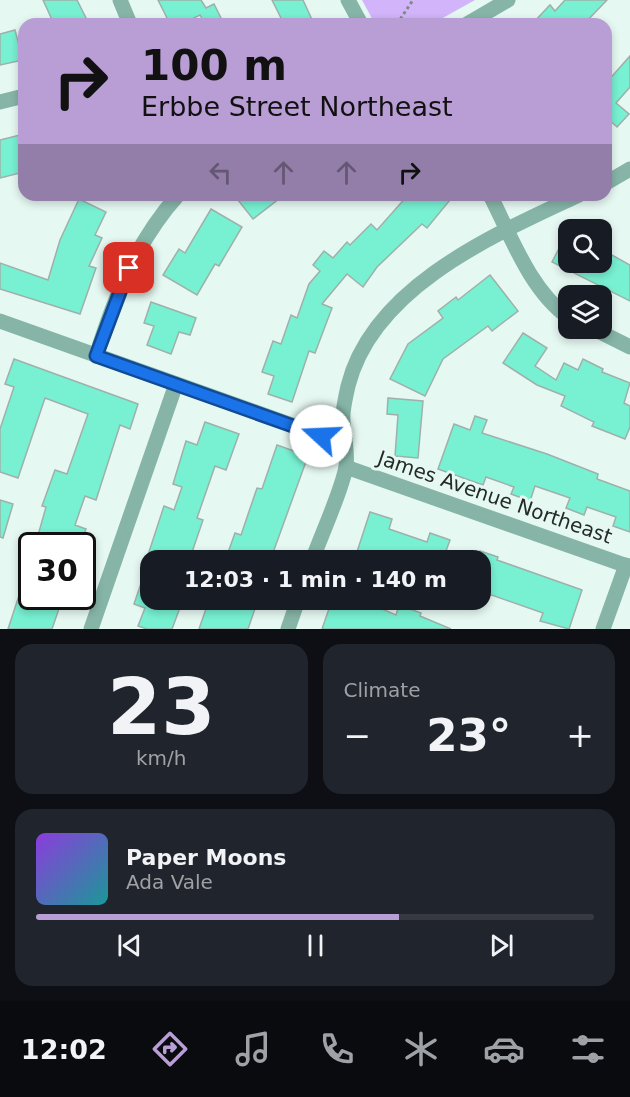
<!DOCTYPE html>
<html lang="en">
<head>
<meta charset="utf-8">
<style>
	:root { --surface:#171b24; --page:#20242c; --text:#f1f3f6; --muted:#9ea1a6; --line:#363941; --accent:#b89ed4 }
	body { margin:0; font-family:"DejaVu Sans",sans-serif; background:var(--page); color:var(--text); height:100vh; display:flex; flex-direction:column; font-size:22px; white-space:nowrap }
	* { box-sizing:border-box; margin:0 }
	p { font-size:20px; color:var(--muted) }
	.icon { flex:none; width:33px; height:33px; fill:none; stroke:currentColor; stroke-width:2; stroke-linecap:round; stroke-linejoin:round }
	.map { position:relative; height:629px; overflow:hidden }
	.details { display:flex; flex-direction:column; gap:15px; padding:15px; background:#0d0f14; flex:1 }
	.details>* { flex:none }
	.banner { position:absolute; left:18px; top:18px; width:594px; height:183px; border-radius:18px; box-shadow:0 3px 9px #0003; background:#b89ed4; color:#111; overflow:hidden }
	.tools { position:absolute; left:558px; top:219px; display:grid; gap:12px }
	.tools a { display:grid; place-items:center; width:54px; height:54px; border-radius:12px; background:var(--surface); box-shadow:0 3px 9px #0003; font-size:30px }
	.speed { position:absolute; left:18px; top:532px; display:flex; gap:12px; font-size:30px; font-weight:700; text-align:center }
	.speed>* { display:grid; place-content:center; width:78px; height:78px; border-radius:50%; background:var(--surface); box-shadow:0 3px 9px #0003; line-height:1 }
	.speed .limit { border:3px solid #111; border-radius:9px; background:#fff; color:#111 }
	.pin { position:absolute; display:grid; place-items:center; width:51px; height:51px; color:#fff; margin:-26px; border-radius:12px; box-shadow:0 3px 9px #0006 }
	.me { position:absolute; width:66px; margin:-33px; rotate:290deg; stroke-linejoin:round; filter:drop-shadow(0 0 4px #0008) }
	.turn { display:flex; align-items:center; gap:21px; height:126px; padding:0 24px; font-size:27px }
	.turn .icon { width:78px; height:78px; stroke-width:2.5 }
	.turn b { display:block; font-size:42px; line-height:51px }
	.lanes { display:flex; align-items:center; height:57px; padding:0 24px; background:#0003; justify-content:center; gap:30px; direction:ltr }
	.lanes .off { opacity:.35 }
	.big { font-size:45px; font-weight:800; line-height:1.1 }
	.details .widget { flex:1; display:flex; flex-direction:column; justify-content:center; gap:9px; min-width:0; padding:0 21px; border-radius:18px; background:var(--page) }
	.details .dial { align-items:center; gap:0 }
	.dial b { font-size:78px; line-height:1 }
	.song { display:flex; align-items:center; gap:18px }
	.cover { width:72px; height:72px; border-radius:9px; background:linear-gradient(135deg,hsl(270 70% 55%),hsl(180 70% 35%)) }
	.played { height:6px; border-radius:3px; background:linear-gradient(90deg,var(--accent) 65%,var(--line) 65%) }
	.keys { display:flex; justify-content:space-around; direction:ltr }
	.heat { display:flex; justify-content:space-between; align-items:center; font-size:33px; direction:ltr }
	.details .tiles { flex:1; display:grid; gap:15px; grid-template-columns:1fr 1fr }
	.widget:last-child { grid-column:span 2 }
	.trip { position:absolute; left:140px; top:550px; width:351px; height:60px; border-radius:18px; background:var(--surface); box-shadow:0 3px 9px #0003; font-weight:800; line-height:60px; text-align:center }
	.dock { display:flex; height:96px; justify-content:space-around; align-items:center; background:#090b0e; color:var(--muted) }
	.dock .icon { width:42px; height:42px }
	.dock .active { color:var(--accent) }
	.dock b { font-size:27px; color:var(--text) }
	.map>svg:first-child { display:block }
	.green { fill:#d1b4fa }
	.building { fill:#78f1d2; stroke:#9fb0ab; stroke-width:1.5 }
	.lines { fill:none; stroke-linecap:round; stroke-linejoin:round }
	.path { stroke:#7e8a86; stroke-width:3; stroke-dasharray:3 3; stroke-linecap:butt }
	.minor { stroke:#86b5a7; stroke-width:15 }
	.route-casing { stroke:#114b97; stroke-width:15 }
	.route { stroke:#1a73e8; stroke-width:10 }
	.labels { text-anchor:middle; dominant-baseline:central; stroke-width:6; stroke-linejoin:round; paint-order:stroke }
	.street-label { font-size:20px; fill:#232a28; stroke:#e6f8f2 }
</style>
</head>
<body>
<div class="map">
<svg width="630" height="629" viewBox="0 0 630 629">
	<rect width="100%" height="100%" fill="#e6f8f2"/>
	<polygon class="green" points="362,0 475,0 432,24 375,24"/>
	<g class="building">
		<polygon points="43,0 77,0 89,24 54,24"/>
		<polygon points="158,0 201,0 206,8 214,4 222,20 205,24 200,15 182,24 170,24"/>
		<polygon points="272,0 303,0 314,24 284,24"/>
		<polygon points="565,0 607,0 584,24 532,24 550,5 555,11"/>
		<polygon points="15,30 23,60 0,65 0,34"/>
		<polygon points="630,56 630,87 616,103 629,114 617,127 606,117 606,83"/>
		<polygon points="24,134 24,172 0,178 0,140"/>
		<polygon points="234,195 284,195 253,219"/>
		<polygon points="408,195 454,195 427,228 422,224 377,267 363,287 347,274 322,304 332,308 315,353 309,351 292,402 268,394 274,376 262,372 273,341 281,344 291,315 297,318 309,284 320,271 313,265 324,251 333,258 347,242 350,245 371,224 377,230"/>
		<polygon points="79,199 106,212 95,235 102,238 89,266 96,268 80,314 0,289 0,263 48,280 60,240"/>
		<polygon points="211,209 242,227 219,266 215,264 197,295 163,275 179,249 185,253"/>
		<polygon points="568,231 568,262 608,262 612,255 630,265 630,301 552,262"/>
		<polygon points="490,275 518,311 492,331 488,326 443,359 425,396 390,379 408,344 443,318 438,311 456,297 458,300"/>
		<polygon points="151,302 196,318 190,335 179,332 171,354 147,345 154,326 144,323"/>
		<polygon points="523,333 547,348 535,366 556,380 564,363 578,370 583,359 603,369 602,372 630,383 624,403 630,406 630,427 625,439 592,426 594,422 561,406 565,396 537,385 503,363"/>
		<polygon points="14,359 138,404 130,429 120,425 96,500 85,496 75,525 86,529 80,546 35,546 46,507 42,506 55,470 67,474 88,414 45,398 18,478 0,472 0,429 14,387 5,384"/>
		<polygon points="388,398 423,401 418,458 395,456 398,415 387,414"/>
		<polygon points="475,416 487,420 482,433 547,454 598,474 597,479 630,491 630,532 613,526 616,517 587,507 584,515 566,508 570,498 535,486 530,501 511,494 514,487 486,477 483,485 438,469 454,424 470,430"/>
		<polygon points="205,422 239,434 226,470 215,466 197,518 203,520 189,561 146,561 164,506 174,510 182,487 173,484 186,441 197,445"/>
		<polygon points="277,445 308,456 270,561 225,561 235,533 241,535 257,488 262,489"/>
		<polygon points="0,500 13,504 3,538 0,537"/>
		<polygon points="370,512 392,519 389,529 427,542 430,533 450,540 446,551 468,561 411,561 382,551 378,561 354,561"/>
		<polygon points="480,551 498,557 497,560 582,590 569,629 540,621 543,613 480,591"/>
		<polygon points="148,563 150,600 166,600 181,605 172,629 147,629 138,626 145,608 134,604"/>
		<polygon points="29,565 32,597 63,597 52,629 8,629"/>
		<polygon points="209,600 258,600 248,629 199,629"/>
		<polygon points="332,600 355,605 357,600 361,600 396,615 399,605 421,613 420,616 451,629 322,629"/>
	</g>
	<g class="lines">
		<polyline class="path" points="397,24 413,0"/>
		<g class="minor">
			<polyline points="120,0 130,24"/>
			<polyline points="348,0 361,24"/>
			<polyline points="467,24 508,0"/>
			<polyline points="0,102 24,96"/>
			<polyline points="606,183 630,169"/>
			<path d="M 490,195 C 511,236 530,290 568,317"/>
			<polyline points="0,321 345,444"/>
			<polyline points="592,328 630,347"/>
			<path d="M 96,356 C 115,296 136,242 178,195"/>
			<polyline points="346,467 630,567"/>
			<path d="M 312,561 C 321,535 341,493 346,467 C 348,453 344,436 343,421 C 342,410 346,396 348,386 C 373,286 496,234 579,195"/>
			<polyline points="91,629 176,384"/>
			<polyline points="288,629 298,600"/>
			<polyline points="603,629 626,565"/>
		</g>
	</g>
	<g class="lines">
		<g class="route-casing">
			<polyline id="route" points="129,268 96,356 321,436"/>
		</g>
		<use href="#route" class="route"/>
	</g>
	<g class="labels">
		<g class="street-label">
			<text transform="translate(495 497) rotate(19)">James Avenue Northeast</text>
		</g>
	</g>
</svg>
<div class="tools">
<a><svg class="icon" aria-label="search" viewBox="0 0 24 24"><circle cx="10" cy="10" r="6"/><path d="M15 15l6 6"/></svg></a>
<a><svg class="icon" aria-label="layers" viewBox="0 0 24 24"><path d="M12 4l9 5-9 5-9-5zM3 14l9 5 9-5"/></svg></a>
</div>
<div class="speed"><div class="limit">30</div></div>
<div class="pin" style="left:129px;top:268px;background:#d93025"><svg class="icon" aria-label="arrive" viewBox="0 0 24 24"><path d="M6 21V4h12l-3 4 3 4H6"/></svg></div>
<svg class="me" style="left:321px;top:436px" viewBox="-20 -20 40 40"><circle r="19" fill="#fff"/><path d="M0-13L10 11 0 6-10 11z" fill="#1a73e8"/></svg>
<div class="trip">12:03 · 1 min · 140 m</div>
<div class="banner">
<div class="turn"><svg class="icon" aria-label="right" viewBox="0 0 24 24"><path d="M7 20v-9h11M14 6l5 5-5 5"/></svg><div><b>100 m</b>Erbbe Street Northeast</div></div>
<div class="lanes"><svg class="icon off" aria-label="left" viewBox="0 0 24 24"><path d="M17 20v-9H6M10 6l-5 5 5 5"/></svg><svg class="icon off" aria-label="ahead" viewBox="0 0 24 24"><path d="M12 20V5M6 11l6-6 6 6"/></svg><svg class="icon off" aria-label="ahead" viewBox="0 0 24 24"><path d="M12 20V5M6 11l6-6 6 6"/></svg><svg class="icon" aria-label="right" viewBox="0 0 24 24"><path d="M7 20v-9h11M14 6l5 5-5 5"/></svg></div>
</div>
</div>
<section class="details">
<div class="tiles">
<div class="widget dial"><b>23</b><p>km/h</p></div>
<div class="widget"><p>Climate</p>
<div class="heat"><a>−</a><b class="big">23°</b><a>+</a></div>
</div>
<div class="widget">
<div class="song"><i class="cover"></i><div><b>Paper Moons</b><p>Ada Vale</p></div></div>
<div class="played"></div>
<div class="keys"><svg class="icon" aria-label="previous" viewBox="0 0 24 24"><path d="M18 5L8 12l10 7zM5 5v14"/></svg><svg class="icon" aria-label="pause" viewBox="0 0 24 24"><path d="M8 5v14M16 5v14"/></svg><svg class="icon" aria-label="next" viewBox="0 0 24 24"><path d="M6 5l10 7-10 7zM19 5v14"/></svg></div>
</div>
</div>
</section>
<nav class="dock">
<b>12:02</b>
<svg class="icon active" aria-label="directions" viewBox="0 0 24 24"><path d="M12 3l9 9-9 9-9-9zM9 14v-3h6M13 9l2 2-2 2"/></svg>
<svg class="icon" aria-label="music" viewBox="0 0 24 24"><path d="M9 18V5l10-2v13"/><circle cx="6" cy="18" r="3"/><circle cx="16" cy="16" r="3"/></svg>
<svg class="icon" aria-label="phone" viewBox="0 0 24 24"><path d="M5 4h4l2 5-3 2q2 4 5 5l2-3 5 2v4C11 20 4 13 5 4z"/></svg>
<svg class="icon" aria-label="climate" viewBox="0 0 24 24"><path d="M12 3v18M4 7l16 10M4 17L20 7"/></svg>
<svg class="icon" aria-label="car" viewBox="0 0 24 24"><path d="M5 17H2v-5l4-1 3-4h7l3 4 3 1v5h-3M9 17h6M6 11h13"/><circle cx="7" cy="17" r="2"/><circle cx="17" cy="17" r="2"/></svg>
<svg class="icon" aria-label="filters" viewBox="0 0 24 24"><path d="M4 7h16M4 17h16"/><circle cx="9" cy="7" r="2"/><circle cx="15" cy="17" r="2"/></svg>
</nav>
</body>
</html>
